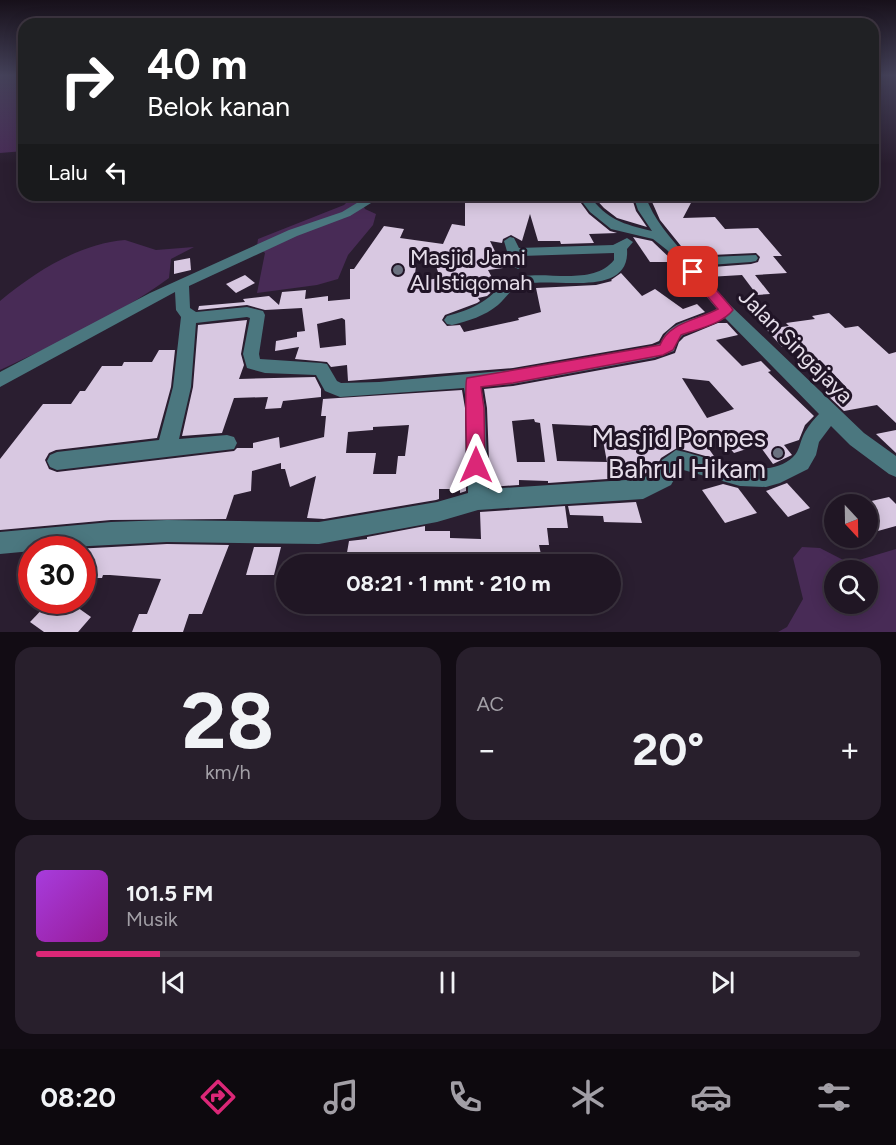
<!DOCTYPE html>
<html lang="id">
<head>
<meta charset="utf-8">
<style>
	:root { --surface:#201624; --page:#281f2c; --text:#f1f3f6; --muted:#a29fa6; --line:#3d3541; --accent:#db2777 }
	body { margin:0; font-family:Figtree,sans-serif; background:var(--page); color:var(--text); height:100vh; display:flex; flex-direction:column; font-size:22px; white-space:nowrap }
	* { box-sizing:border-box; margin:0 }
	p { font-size:20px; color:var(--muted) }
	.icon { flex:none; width:33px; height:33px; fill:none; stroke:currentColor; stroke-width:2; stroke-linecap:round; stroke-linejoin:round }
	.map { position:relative; height:632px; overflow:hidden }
	.side { display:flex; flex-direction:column; gap:15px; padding:15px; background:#120c14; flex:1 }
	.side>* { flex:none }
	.hud { position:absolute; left:18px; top:18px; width:861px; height:183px; border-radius:18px; box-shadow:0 3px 15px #0003,0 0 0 2px var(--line); background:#202124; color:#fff; overflow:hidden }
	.needle { width:39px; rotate:158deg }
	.buttons { position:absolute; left:824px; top:494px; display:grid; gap:12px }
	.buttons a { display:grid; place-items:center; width:54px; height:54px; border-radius:50%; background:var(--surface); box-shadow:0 3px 15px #0003,0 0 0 2px var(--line); font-size:30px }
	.speed { position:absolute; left:18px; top:536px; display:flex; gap:12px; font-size:30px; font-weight:700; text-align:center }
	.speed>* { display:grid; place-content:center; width:78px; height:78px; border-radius:50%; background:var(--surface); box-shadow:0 3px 15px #0003,0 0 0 2px var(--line); line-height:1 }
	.speed .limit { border:9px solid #d22; background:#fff; color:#111 }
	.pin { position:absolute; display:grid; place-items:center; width:51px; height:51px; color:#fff; margin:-26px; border-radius:12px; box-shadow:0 3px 9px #0006 }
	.me { position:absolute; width:66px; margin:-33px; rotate:0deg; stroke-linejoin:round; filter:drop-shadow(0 0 4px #0008) }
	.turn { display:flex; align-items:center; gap:21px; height:126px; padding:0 30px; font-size:27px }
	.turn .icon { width:78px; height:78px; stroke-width:2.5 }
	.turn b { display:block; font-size:42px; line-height:51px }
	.then { display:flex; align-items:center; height:57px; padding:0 30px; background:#0003; gap:12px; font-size:22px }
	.big { font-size:45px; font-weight:700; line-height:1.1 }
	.side .widget { flex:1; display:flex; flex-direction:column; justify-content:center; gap:9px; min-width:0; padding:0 21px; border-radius:18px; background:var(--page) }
	.side .dial { align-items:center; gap:0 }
	.dial b { font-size:78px; line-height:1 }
	.song { display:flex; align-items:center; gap:18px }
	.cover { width:72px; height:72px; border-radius:9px; background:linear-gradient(135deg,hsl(280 70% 55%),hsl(300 70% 35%)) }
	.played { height:6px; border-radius:3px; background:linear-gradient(90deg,var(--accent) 15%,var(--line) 15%) }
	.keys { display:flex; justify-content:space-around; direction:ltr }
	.heat { display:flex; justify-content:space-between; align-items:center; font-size:33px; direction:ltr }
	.side .tiles { flex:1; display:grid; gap:15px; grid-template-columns:1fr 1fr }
	.widget:last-child { grid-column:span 2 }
	.trip { position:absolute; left:276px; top:554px; width:345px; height:60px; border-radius:30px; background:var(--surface); box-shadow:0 3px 15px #0003,0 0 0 2px var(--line); font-weight:700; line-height:60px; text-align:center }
	.menu { display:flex; height:96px; justify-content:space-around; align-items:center; background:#0d090e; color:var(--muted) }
	.menu .icon { width:42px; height:42px }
	.menu .active { color:var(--accent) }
	.menu b { font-size:27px; color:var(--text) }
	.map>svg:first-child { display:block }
	.green { fill:#482b56; fill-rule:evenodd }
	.building { fill:#d8c8e1; fill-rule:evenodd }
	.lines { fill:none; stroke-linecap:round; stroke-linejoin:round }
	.minor { fill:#4b777f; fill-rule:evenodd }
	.route { fill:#db2777; stroke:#8e194d; stroke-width:1.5 }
	.worship-dot { fill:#6b7280; stroke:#201426; stroke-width:2 }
	.labels { text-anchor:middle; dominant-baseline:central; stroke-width:6; stroke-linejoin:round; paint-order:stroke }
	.poi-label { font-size:22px; fill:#e5dde9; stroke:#201426; text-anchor:start }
	.street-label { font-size:22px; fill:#e5dde9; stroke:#201426 }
	.near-poi-label { font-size:27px; fill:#e5dde9; stroke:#201426; text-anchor:end }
</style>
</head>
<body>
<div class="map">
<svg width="896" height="632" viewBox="0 0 896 632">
	<rect width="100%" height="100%" fill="#2a1e30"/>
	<g class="green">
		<polygon points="0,76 24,76 24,151 0,153"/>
		<polygon points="354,195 374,195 362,203 365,209 376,214 373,225 348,255 338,279 317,285 257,293 265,253 257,246 258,239 344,205"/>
		<path d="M 125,240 L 156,250 L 194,247 L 171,259 L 169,278 C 117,316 58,343 0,370 L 0,301 C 35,272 78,244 125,240 Z"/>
		<path d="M 802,547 L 820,548 L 849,563 L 896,549 L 896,632 L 778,632 L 787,627 L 803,599 L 793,558 ZM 834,570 L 867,570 L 867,603 L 834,603 Z"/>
	</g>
	<g class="building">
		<path d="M 465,195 L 510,195 L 531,198 L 531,195 L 575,195 L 589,214 L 610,231 L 617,233 L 589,234 L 594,243 L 561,244 L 560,241 L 538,241 L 530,214 L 522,241 L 511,235 L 503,239 L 502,243 L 490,241 L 503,268 L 488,270 L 497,287 L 487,296 L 478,298 L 480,301 L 477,303 L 445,315 L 442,320 L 447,326 L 460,325 L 464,332 L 519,320 L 518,318 L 541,312 L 536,288 L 596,285 L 612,281 L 611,280 L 621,273 L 642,296 L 655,289 L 683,309 L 697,304 L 705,312 L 676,323 L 663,334 L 659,341 L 652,344 L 513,368 L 348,381 L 347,365 L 331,367 L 327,362 L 295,359 L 299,347 L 275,351 L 276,341 L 297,337 L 297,332 L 305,331 L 302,308 L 265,310 L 247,305 L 198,310 L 199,306 L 245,302 L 243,299 L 269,296 L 279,305 L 282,292 L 306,290 L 305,299 L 328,296 L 328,301 L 350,299 L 350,269 L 354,269 L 384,226 L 404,229 L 400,238 L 443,244 L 452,224 L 465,226 ZM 417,258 L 434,260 L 440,278 L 414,282 ZM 342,318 L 345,320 L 346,345 L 320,348 L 317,324 Z"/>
		<polygon points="592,195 631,195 636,211 647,227 617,218 604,208"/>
		<polygon points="649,195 671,195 692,201 683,218 715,217 725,229 758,228 782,256 773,256 787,273 755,275 770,294 757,295 742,275 708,277 700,268 751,264 758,262 760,257 756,253 689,256 660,220"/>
		<polygon points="633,237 652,241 674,262 650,262"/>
		<polygon points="190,258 191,270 174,274 174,261"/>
		<polygon points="245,275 255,283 236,293 226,284"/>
		<polygon points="829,313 845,328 858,326 889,354 896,352 896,423 877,405 844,411 823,391 846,387 820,360 806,363 789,346 782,347 766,329 789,326 786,323 815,319 812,316"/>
		<polygon points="247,320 241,354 244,365 239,379 315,377 321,389 321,397 283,401 281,408 265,409 268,397 234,398 222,433 182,436 193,387 198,325"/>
		<path d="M 718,323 L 727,323 L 738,335 L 716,340 L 742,366 L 761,361 L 771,371 L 768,372 L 814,416 L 805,425 L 799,440 L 784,445 L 792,455 L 773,464 L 759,445 L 734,453 L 716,432 L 704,442 L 716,459 L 677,448 L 661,458 L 655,469 L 637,477 L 548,483 L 548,481 L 519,480 L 519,485 L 490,487 L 487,408 L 484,389 L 513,386 L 655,360 L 675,353 L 679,342 L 684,337 ZM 682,378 L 709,381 L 734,409 L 707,418 ZM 534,419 L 535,422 L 540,423 L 545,462 L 517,462 L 512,421 ZM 552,424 L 597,426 L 600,435 L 602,435 L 607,462 L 557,461 Z"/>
		<path d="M 159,350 L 175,350 L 171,387 L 157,438 L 56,450 L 49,453 L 45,460 L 49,469 L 57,472 L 234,451 L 237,448 L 253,448 L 253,443 L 279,437 L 280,448 L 324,437 L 326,416 L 321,416 L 323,399 L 462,390 L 465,408 L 466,491 L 460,493 L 460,489 L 439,489 L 439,499 L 436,500 L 324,519 L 307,518 L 316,476 L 290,487 L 285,469 L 281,469 L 281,463 L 252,471 L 251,491 L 234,495 L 226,519 L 111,520 L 0,530 L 0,459 L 43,404 L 71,404 L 80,391 L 85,391 L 102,366 L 122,366 L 124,362 L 152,362 ZM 409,425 L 405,456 L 398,456 L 396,474 L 373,474 L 376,453 L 346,453 L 348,432 L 373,430 L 373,427 Z"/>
		<polygon points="896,430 896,453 876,434"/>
		<polygon points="787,483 810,508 788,517 766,491"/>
		<polygon points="723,484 738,488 757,513 725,523 702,490"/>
		<polygon points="889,497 896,504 896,526 867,534 867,502"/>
		<polygon points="636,502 642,523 604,522 603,516 570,515 568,506"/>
		<polygon points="565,506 568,528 547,528 549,545 539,545 543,564 518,564 516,554 483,553 482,564 385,560 385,564 345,564 349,541 367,539 367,537 425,526 425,531 450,531 450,538 481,539 480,512"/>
		<polygon points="167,544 229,545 202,614 189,614 183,632 132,632 139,614 147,614 161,579 110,575 103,575 102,578 82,578 82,549 75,549"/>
		<polygon points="254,547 281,547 274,575 246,575"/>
		<polygon points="51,600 67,600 91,617 78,632 44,632 30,622"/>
		<polygon points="493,603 524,603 525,609 495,614"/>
	</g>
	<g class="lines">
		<g class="minor">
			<path d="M 370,195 L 384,195 L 350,216 L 297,236 L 189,286 L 190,308 L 196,312 L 247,307 L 263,311 L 265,315 L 259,354 L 260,359 L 321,363 L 327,364 L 337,381 L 341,383 L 379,382 L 513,370 L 653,346 L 661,343 C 668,320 698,320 717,309 L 667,250 L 653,239 L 611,229 L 590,212 L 577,195 L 589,195 C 607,220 623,224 652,231 L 638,210 L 633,195 L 645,195 C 654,221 671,238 688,258 L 756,255 L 758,258 L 756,261 L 751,262 L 695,266 L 731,306 L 864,433 L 896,456 L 896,477 L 889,474 L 850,445 L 831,426 L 819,442 L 816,455 L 808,469 L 780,483 L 766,487 L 740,486 L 680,469 L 671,485 L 643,499 L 478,510 L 437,522 L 319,544 L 167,542 L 32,549 L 32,551 L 0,554 L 0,532 L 111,522 L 167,520 L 319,522 L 437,502 L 468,493 L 467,408 L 464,388 L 340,397 L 325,391 L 316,375 L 265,373 L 247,368 L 243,354 L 250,318 L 247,317 L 196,323 L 191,387 L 179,439 L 227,435 L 234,437 L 237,443 L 234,449 L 57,470 L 50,467 L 47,461 L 50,455 L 57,452 L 159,440 L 173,387 L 181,317 L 176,310 L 175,292 L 0,387 L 0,372 L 150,293 L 289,230 L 342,212 ZM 725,318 L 819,414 C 814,419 809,425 805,432 C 800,440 800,451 793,457 C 765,484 708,456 676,450 L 662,460 L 657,471 L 641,479 L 488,489 L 485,408 L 481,387 L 513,384 L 654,358 L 674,351 L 677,341 L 683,335 Z"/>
			<path d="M 510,237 L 514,238 L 519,248 L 613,245 L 627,238 L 633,242 L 627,249 C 631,302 545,274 518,286 C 510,290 505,299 498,305 C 485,316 468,321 452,325 L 447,324 L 444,320 L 447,316 C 459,313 471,309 482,302 C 497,293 504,278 524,276 C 552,272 594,285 614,260 L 614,253 L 521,256 L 525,265 L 518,269 L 511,265 L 504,241 Z"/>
		</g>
	</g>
	<linearGradient id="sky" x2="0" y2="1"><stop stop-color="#17101a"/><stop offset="0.46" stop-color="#444159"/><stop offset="1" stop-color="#444159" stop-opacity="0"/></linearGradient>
	<rect width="896" height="164" fill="url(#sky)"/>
	<path class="route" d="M 693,268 L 698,269 L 731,307 L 733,310 C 722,324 698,329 681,335 L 673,350 L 663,355 L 513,383 L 481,387 L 484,408 L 485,465 L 482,471 L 476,473 L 470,471 L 467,465 C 467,453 464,382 467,378 L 660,345 C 669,322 698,320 718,309 L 687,272 Z"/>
	<g class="worship-dot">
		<circle cx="398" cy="270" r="6"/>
		<circle cx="778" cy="453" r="6"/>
	</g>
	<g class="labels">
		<g class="poi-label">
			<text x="410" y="257">Masjid Jami<tspan x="410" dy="25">Al Istiqomah</tspan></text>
		</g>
		<g class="street-label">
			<text transform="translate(796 346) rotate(45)">Jalan Singajaya</text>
		</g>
		<g class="near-poi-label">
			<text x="766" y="437">Masjid Ponpes<tspan x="766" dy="31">Bahrul Hikam</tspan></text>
		</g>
	</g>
</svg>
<div class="buttons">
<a><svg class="needle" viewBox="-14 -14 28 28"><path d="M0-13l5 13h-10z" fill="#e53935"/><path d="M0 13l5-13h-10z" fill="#a29fa6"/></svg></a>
<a><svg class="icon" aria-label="search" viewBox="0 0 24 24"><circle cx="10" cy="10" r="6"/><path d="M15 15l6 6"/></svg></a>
</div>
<div class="speed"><div class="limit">30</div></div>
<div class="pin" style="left:693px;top:272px;background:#d93025"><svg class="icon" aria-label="arrive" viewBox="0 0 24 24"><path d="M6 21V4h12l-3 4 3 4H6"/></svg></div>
<svg class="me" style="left:476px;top:465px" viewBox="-20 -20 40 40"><path d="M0-17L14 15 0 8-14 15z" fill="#db2777" stroke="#fff" stroke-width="4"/></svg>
<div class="trip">08:21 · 1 mnt · 210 m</div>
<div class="hud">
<div class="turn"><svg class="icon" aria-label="right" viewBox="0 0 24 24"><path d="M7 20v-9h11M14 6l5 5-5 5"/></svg><div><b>40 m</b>Belok kanan</div></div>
<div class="then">Lalu<svg class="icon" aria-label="left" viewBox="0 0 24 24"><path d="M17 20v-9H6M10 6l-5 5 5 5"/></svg></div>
</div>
</div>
<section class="side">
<div class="tiles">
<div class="widget dial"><b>28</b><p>km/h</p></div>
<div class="widget"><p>AC</p>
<div class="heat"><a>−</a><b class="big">20°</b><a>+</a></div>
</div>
<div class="widget">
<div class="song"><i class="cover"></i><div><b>101.5 FM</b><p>Musik</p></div></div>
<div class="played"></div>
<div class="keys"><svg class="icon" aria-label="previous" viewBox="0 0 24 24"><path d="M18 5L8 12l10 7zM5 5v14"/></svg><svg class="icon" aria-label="pause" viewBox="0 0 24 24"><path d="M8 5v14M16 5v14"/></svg><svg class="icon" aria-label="next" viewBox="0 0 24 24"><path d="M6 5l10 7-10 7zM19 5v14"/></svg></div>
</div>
</div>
</section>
<nav class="menu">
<b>08:20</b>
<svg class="icon active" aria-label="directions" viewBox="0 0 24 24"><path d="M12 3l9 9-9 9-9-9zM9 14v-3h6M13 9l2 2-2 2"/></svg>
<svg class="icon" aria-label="music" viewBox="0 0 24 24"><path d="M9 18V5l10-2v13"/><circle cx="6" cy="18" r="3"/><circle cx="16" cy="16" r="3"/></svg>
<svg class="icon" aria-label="phone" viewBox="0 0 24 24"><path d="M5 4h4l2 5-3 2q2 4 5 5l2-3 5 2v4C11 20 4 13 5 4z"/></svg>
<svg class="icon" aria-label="climate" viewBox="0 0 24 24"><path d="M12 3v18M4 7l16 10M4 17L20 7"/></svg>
<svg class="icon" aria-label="car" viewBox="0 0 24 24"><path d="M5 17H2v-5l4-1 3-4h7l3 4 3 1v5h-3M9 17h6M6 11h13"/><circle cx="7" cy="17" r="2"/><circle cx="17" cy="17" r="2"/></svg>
<svg class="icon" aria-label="filters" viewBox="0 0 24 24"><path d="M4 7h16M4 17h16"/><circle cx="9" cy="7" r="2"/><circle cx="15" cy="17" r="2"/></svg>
</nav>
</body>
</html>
